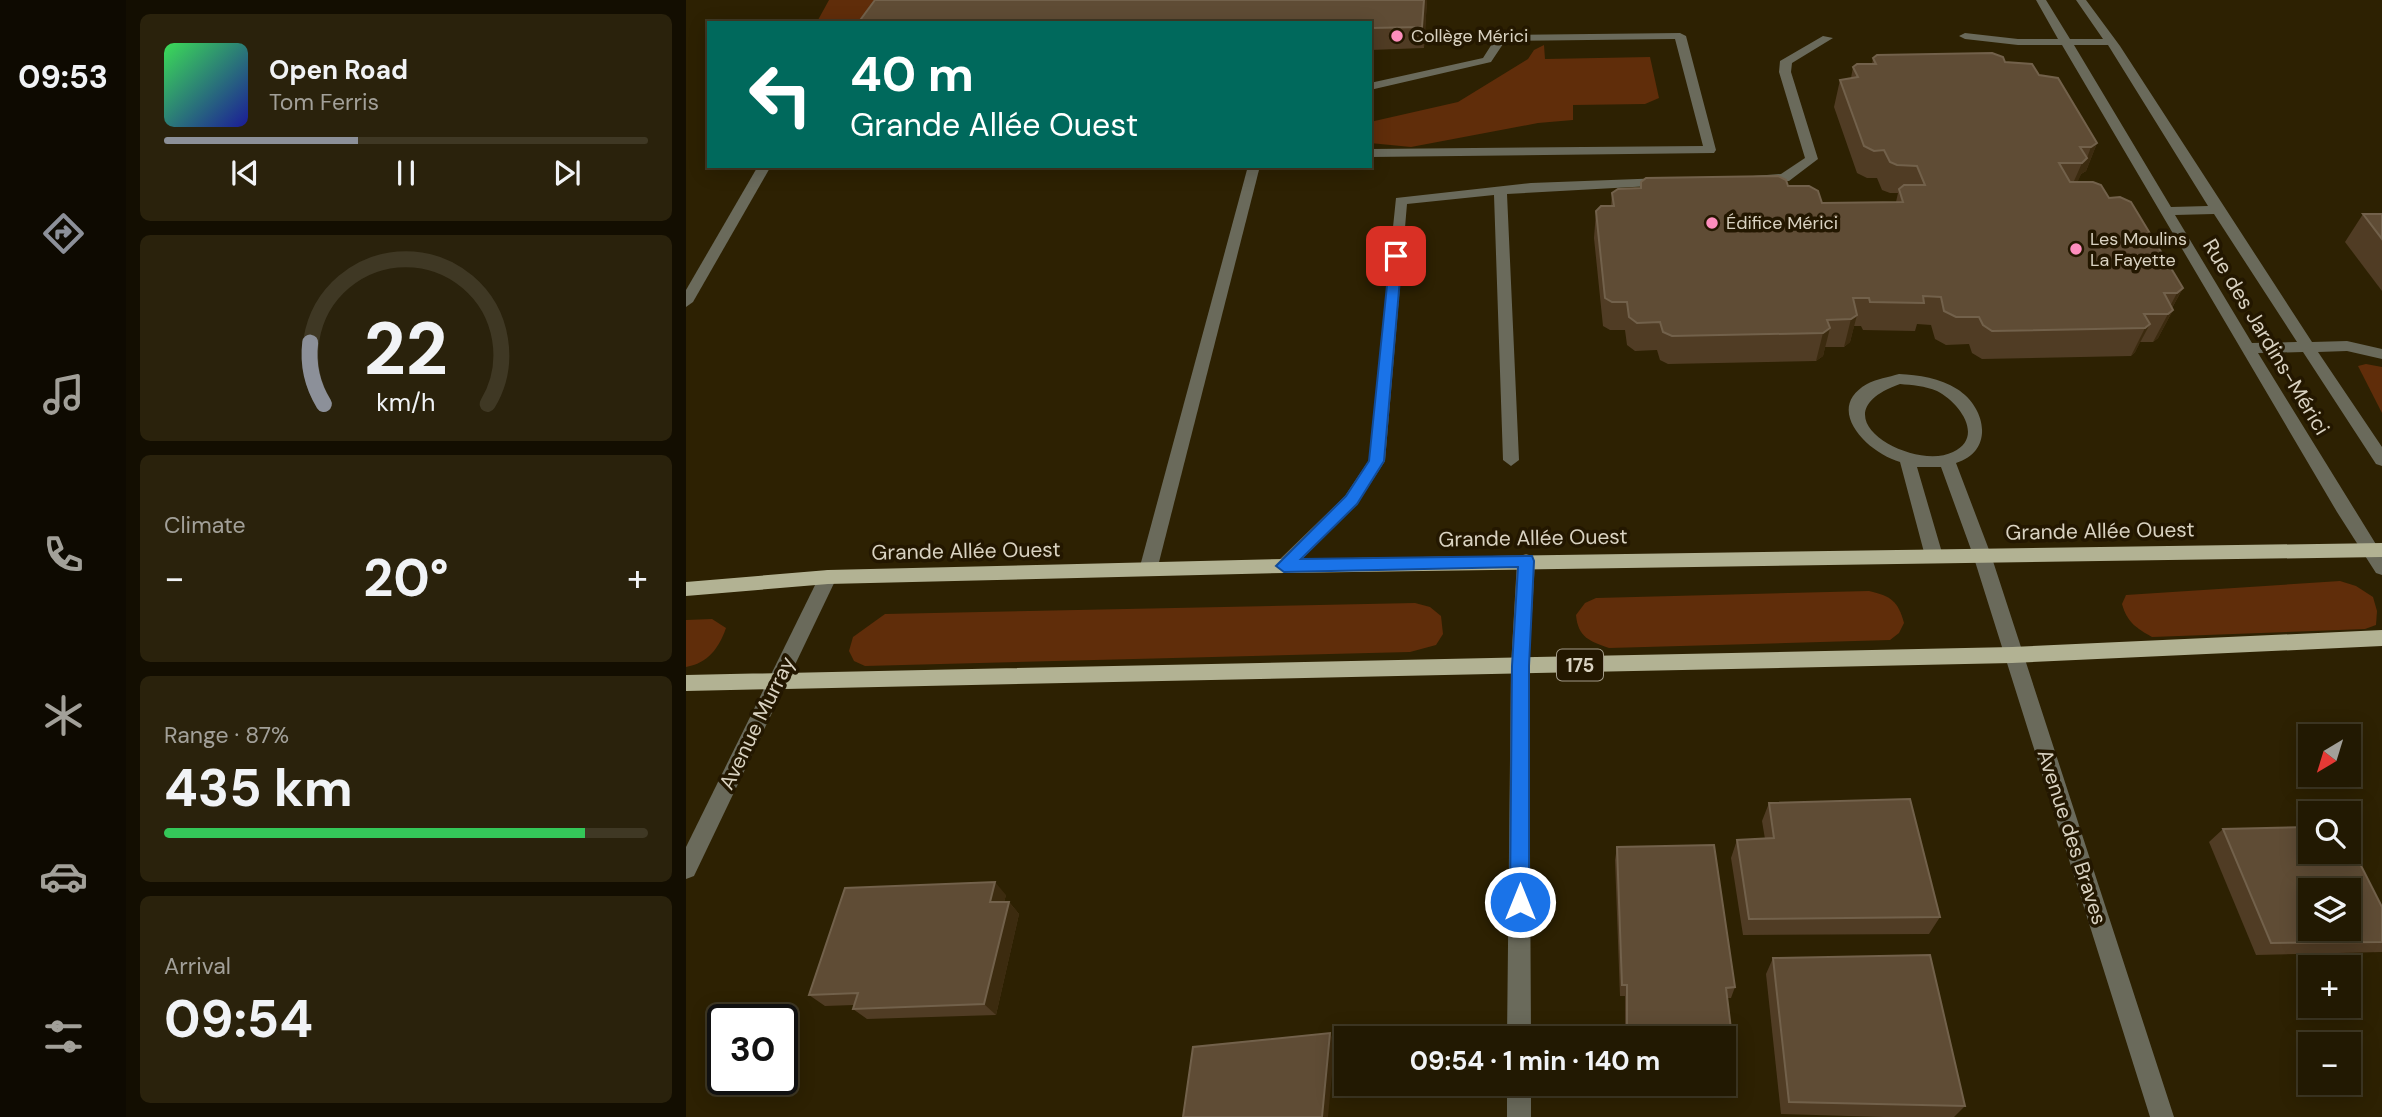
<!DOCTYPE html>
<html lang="en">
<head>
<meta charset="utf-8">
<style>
	:root { --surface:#221902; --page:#2a220c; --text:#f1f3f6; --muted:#a2a099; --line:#3f3824; --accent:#8c9099 }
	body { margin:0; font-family:"DM Sans",sans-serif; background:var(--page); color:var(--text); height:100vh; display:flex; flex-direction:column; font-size:26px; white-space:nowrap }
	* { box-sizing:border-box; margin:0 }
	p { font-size:23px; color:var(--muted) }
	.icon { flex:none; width:38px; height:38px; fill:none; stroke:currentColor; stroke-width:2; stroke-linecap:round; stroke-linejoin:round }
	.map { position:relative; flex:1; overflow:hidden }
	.sheet { display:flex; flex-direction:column; gap:14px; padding:14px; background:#130e01; width:560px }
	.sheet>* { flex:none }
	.top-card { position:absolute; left:21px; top:21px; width:665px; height:147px; border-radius:0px; box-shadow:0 4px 18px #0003,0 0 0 2px var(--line); background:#00695c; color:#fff; overflow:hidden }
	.needle { width:46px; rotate:218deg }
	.tools { position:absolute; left:1612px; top:724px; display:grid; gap:14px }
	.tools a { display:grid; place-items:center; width:63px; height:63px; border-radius:0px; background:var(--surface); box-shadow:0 4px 18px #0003,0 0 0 2px var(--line); font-size:35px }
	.speed { position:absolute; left:21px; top:1004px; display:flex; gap:14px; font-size:35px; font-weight:700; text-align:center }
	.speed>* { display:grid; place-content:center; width:91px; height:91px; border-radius:50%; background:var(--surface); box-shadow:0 4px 18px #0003,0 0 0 2px var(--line); line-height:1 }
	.speed .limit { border:4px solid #111; border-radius:10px; background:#fff; color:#111 }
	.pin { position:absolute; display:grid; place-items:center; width:60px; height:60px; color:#fff; margin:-30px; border-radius:14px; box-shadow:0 4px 10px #0006 }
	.me { position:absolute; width:77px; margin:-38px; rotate:0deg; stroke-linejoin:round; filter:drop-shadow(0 0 5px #0008) }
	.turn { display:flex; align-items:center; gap:24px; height:147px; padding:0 28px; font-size:32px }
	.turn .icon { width:91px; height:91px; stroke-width:2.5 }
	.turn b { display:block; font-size:49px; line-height:60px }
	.big { font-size:52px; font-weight:700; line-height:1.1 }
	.sheet .widget { flex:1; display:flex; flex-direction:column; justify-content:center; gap:10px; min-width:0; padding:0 24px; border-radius:10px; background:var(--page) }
	.sheet .dial { align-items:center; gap:0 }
	.dial svg { height:182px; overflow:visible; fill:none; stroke:var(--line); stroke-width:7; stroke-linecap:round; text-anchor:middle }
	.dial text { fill:var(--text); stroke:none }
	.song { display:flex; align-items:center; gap:21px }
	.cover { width:84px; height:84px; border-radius:10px; background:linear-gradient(135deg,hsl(130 70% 55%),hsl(240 70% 35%)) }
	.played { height:7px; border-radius:4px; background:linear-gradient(90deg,var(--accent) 40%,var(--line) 40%) }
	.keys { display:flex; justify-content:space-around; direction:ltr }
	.heat { display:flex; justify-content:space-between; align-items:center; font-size:38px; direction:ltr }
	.charge { height:10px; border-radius:5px; background:linear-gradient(90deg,#34c759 87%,var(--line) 0) }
	.trip { position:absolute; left:648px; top:1026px; width:402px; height:70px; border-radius:0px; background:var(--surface); box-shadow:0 4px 18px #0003,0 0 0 2px var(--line); font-weight:700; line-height:70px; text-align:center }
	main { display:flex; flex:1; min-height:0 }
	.dock { display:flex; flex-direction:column; width:126px; justify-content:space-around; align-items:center; background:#0e0a01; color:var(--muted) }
	.dock .icon { width:49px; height:49px }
	.dock .current { color:var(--accent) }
	.dock b { font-size:32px; color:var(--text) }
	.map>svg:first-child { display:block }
	.green { fill:#602d0a }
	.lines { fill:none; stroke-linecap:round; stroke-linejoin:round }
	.minor { fill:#6a6a5b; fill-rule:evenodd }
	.major { fill:#b2b293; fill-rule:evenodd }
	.wall { fill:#503c24 }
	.shaded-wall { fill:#3c2b0f }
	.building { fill:#5f4c35; stroke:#72614b; stroke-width:2; fill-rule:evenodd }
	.route { fill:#1a73e8; stroke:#114b97; stroke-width:2 }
	.poi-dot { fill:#fe8ebd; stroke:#231700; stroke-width:2.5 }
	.labels { text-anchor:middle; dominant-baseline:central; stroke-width:7; stroke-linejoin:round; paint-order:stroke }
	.far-poi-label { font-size:18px; fill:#d9d2c1; stroke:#231700; text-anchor:start }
	.shield { fill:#231700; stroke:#a29a87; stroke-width:2 }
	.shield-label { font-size:19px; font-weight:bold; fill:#d9d2c1 }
	.street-label { font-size:21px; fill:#d9d2c1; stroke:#231700 }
</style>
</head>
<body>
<main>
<nav class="dock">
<b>09:53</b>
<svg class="icon current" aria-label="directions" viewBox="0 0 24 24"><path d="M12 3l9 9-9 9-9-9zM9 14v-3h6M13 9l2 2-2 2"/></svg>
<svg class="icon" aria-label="music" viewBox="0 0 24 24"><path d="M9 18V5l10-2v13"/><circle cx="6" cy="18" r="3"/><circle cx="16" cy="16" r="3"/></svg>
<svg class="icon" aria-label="phone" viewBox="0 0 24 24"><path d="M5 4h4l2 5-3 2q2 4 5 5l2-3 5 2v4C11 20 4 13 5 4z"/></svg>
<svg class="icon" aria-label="climate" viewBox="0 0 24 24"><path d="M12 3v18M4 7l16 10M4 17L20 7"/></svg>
<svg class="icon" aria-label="car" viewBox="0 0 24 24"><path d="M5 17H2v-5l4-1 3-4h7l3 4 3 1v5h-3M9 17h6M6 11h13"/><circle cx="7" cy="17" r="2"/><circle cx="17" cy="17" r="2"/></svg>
<svg class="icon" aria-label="filters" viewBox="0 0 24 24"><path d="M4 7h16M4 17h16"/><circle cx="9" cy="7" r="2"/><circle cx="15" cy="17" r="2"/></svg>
</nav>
<section class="sheet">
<div class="widget">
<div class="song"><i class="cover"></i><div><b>Open Road</b><p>Tom Ferris</p></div></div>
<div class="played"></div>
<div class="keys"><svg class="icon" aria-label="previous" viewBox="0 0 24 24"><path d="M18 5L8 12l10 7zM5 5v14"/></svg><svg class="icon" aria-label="pause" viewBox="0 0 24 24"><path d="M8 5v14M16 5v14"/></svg><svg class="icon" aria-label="next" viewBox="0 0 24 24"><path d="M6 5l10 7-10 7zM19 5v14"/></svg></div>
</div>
<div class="widget dial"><svg viewBox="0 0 100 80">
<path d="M14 69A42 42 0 1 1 86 69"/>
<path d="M14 69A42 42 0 0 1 8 42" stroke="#8c9099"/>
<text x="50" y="56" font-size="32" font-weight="700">22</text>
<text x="50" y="72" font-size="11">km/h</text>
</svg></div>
<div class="widget"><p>Climate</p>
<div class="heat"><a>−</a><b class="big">20°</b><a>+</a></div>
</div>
<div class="widget"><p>Range · 87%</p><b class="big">435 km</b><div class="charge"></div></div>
<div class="widget"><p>Arrival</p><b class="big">09:54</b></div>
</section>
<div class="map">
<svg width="1696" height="1117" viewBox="0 0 1696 1117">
	<rect width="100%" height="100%" fill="#2d2102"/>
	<g class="green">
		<polygon points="143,0 198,0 182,23 125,23 132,20"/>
		<polygon points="858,45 859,59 964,57 973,98 959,104 887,105 887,120 852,123 725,147 684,143 684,122 772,102 842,59 848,50"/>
		<polygon points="1680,364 1696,367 1696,413 1672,366"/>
		<path d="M 1654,581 L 1670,586 L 1687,597 L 1691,611 L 1690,625 L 1679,629 L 1466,637 C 1450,628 1441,622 1436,604 L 1440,595 Z"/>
		<path d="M 1183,591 C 1205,596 1212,601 1218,623 L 1213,633 L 1204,640 L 923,648 C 903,641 892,637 890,615 L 899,603 L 910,598 Z"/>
		<polygon points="729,603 744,607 755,616 757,634 750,645 724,652 179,666 168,661 163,651 167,637 199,614"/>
		<path d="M 26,619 L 40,628 C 33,648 22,663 0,667 L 0,620 Z"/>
	</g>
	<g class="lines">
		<g class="minor">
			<path d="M 1350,0 L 1360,0 L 1384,39 L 1417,39 L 1390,0 L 1400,0 L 1434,46 L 1626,342 L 1661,341 L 1696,349 L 1696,359 L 1661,351 L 1632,352 L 1696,447 L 1696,466 L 1690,464 L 1617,352 L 1572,353 L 1696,554 L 1696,575 L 1690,573 L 1651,512 L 1376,45 L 1332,45 L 1279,39 L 1273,36 L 1279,33 L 1332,39 L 1372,39 ZM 1388,45 L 1422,45 L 1522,206 L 1485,207 ZM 1528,214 L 1611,342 L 1566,343 L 1489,215 Z"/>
			<polygon points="994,33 1000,36 1030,150 1028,153 684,157 684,149 1017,146 989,39 819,41 805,62 684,90 684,83 797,58 811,36 815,35"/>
			<polygon points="1137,36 1147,38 1106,63 1105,72 1132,159 1103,181 1067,182 1067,176 1095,174 1119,158 1093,72 1094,61"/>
			<polygon points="72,166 85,166 7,302 0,307 0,290"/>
			<polygon points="562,166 574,166 471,570 468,575 456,575 453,570"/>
			<polygon points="978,178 983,179 983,185 821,194 833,460 825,466 817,460 808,195 721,204 699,461 671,504 604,571 592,571 589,566 592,561 659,496 683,460 710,198 845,183"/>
			<path d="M 1213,374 C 1233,375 1254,378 1271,389 C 1300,407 1309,451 1270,463 L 1305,555 L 1488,1117 L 1464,1117 L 1287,555 L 1255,467 L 1231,467 L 1257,556 L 1254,561 L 1242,561 L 1239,556 L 1214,462 C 1182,453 1137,409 1181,384 C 1190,379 1203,377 1213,374 ZM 1214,384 C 1226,385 1239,386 1251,391 C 1273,402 1299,437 1267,452 C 1227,472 1126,415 1214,384 Z"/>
			<polygon points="840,554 846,556 849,561 843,666 845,1038 821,1038 825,666 831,561 834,556"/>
			<polygon points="142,570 148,572 151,577 8,876 0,879 0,847 133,577 136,572"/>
			<rect x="821" y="1083" width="24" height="34"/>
		</g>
		<g class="major">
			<polygon points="1696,543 1696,557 598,573 142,584 0,596 0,582 142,570 598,559"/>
			<polygon points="1696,630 1696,646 1326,663 0,691 0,675 1326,647"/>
		</g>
	</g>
	<g class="wall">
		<polygon points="741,0 738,48 684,50 684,23"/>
		<polygon points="1187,58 1319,62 1353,75 1411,143 1400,171 1395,174 1391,182 1423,198 1497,288 1486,308 1487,310 1472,338 1467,342 1454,342 1449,352 1445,356 1296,359 1286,353 1283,344 1260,345 1249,339 1245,325 1231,324 1229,331 1177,330 1175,326 1168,326 1164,342 1158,347 1139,347 1137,356 1130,361 982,364 974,360 971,350 949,351 941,345 939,330 924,330 917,326 908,238 910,211 925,206 926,193 954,188 955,182 1102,186 1136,203 1210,202 1212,193 1204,193 1196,190 1191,178 1181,178 1171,173 1148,107 1154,80 1165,78 1167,67 1186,64"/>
		<polygon points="1677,214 1696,214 1696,291 1659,242"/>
		<polygon points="1083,803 1254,917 1243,934 1057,935 1045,858 1051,840 1079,839 1076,821"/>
		<polygon points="1537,829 1696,907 1696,952 1570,955 1523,842"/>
		<polygon points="931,847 1049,987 1045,998 1041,998 1045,1029 1041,1039 1038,1039 1038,1038 939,1038 939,996 934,996 929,860"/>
		<polygon points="320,895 318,902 323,902 333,914 310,1015 181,1019 167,1009 168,1005 139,1006 123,995"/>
		<polygon points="1087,958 1279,1106 1268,1117 1198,1117 1095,1114 1080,974"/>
	</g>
	<g class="shaded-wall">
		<polygon points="738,0 741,0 738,48 736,27"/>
		<polygon points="1411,143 1400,171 1395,174 1390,186 1384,190 1396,163 1401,158 1405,147"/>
		<polygon points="1497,288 1483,313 1487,310 1472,338 1467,342 1482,314 1480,314 1491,293"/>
		<polygon points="1171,315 1164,342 1158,347 1165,319"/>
		<polygon points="1464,324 1449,352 1445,356 1459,328"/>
		<polygon points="1144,328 1137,356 1130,361 1137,333"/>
		<polygon points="309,882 320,895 315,914 304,902"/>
		<polygon points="323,902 333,914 310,1015 298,1004"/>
		<polygon points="644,1033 649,1043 642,1117 636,1117"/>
	</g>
	<g class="building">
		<polygon points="189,0 738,0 736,27 684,28 684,23 172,23"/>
		<polygon points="1306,53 1317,57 1319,62 1346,64 1353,75 1372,78 1411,143 1405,147 1394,147 1401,158 1396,163 1373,163 1384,182 1407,182 1415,185 1423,198 1434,197 1445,202 1497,288 1491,293 1478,293 1487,310 1482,314 1458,314 1464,324 1459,328 1306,331 1297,325 1293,317 1270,317 1258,311 1255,297 1237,296 1238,303 1184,302 1183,298 1167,298 1171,315 1165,319 1141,320 1144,328 1137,333 986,336 977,332 974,322 951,323 943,317 941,302 926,302 919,298 910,211 915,206 928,206 926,193 932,189 955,188 955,182 960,178 1092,176 1100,180 1102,186 1123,186 1132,191 1136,203 1217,202 1213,189 1218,185 1239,185 1231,166 1211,165 1204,162 1198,150 1188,151 1178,146 1154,80 1172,77 1167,67 1171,64 1190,64 1187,58 1191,55"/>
		<polygon points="1677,214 1696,214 1696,239"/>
		<polygon points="1224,799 1254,917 1063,919 1051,840 1088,838 1083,803"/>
		<path d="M 1624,827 L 1624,852 L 1662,852 L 1662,840 L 1696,907 L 1696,942 L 1585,943 L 1537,829 ZM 1624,891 L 1662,891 L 1662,929 L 1624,929 Z"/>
		<polygon points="1028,845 1049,987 1040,988 1045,1029 941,1029 941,985 936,985 931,847"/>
		<polygon points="309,882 304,902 323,902 298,1004 167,1009 172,993 123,995 159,888"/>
		<polygon points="1244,955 1279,1106 1103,1102 1087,958"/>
		<polygon points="644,1033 636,1117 497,1117 507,1047"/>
	</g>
	<polygon class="route" points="710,252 716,256 698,461 671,504 615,559 846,556 848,561 843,666 843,902 840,909 834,911 827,909 824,902 826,666 832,567 598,572 590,566 660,496 683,461 704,256"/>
	<g class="poi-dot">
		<circle cx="711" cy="36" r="7"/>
		<circle cx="1026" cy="223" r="7"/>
		<circle cx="1390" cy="249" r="7"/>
	</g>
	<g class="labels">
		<g class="far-poi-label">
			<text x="725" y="36">Collège Mérici</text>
			<text x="1040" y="223">Édifice Mérici</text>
			<text x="1404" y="239">Les Moulins<tspan x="1404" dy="21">La Fayette</tspan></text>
		</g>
		<rect class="shield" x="871" y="649.5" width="46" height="31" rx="5"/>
		<g class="shield-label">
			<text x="894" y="665">175</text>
		</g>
		<g class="street-label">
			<text transform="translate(1580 337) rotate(59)">Rue des Jardins-Mérici</text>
			<text transform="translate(1414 531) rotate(-1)">Grande Allée Ouest</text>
			<text transform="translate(847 538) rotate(-1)">Grande Allée Ouest</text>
			<text transform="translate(280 551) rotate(-1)">Grande Allée Ouest</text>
			<text transform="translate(71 723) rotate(-64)">Avenue Murray</text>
			<text transform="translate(1386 837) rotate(72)">Avenue des Braves</text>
		</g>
	</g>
</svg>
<div class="tools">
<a><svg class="needle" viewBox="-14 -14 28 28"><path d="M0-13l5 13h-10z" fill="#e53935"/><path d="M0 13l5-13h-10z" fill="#a2a099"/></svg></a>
<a><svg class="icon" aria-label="search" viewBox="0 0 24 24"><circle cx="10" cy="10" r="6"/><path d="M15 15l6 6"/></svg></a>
<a><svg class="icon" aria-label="layers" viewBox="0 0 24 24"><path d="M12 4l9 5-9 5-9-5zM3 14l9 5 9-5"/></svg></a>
<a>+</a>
<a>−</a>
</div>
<div class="speed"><div class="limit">30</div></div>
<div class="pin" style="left:710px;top:256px;background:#d93025"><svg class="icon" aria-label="arrive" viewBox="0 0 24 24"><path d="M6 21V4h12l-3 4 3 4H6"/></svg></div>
<svg class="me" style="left:834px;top:902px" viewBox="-20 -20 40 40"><circle r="17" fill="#1a73e8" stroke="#fff" stroke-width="3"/><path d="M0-11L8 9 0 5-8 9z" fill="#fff"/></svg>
<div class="trip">09:54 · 1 min · 140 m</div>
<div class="top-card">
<div class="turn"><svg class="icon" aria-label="left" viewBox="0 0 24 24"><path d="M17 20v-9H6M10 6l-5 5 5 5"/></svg><div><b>40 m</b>Grande Allée Ouest</div></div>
</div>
</div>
</main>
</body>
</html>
